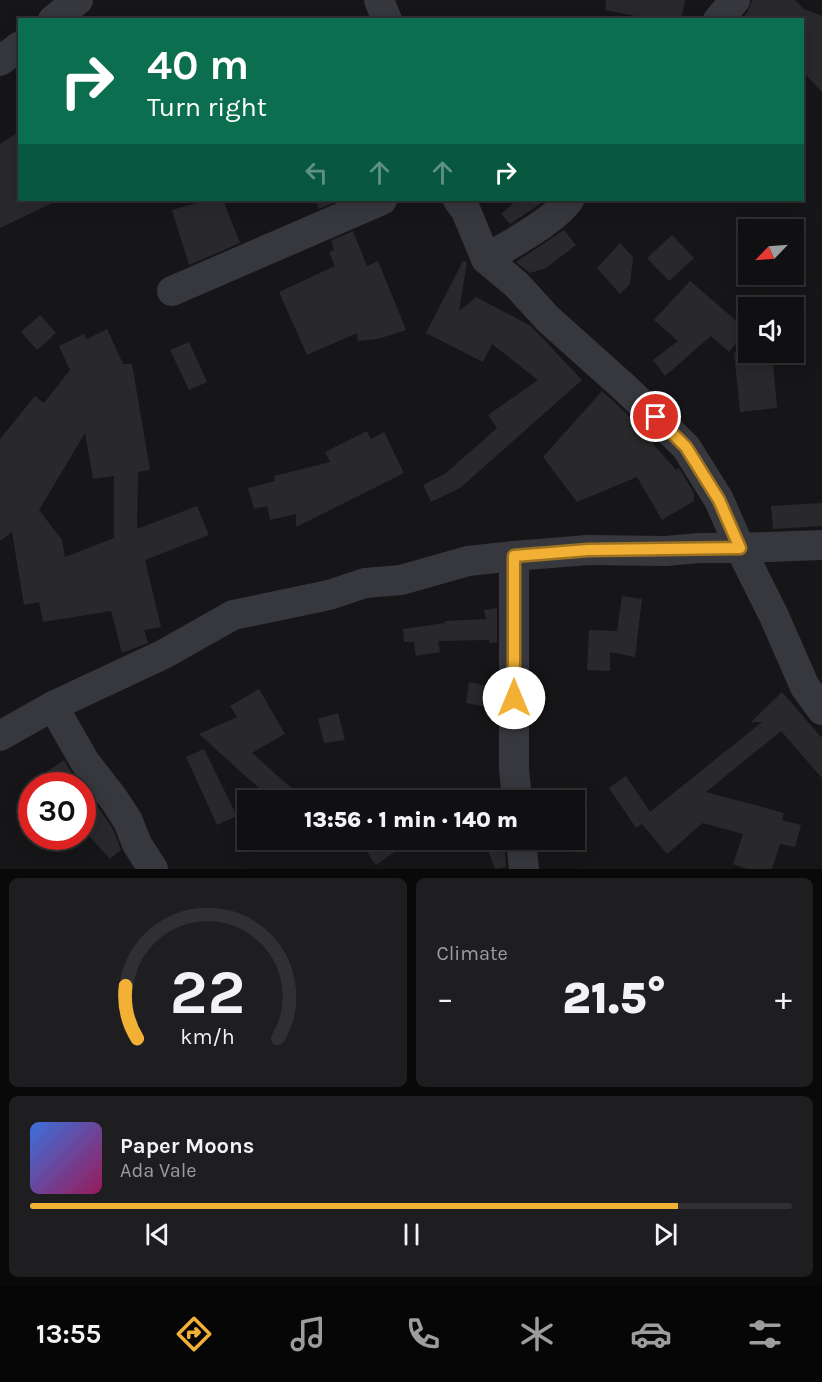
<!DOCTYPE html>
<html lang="en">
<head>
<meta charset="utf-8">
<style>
	:root { --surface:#101012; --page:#1e1e20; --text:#f1f3f6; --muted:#9c9d9f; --line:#303032; --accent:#f2b134 }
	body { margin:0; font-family:Karla,sans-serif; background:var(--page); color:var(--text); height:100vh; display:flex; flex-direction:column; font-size:22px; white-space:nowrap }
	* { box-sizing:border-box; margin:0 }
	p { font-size:20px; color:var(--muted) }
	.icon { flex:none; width:33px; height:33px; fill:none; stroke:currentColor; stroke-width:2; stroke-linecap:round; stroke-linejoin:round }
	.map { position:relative; height:869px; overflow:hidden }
	.panel { display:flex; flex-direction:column; gap:9px; padding:9px; background:#09090a; flex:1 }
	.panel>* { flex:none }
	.banner { position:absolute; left:18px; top:18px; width:786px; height:183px; border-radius:0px; box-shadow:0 3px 15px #0003,0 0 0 2px var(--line); background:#0b6e4f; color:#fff; overflow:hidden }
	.needle { width:39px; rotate:245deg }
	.controls { position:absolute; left:738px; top:219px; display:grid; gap:12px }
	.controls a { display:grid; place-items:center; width:66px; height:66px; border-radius:0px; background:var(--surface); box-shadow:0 3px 15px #0003,0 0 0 2px var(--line); font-size:30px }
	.speed { position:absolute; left:18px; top:772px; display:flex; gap:12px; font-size:30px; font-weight:700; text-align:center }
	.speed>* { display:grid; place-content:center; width:78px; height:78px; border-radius:50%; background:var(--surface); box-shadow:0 3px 15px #0003,0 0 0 2px var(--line); line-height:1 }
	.speed .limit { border:9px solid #d22; background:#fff; color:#111 }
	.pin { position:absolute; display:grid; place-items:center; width:51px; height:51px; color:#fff; margin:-26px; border:3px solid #fff; border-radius:50%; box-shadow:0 2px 6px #0007 }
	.me { position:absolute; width:66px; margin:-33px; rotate:0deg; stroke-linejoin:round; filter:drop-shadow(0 0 4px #0008) }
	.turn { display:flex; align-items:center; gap:21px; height:126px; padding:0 30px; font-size:27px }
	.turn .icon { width:78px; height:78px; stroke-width:2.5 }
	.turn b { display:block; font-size:42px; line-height:51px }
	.lanes { display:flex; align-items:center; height:57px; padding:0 30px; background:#0003; justify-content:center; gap:30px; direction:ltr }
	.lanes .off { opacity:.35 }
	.big { font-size:45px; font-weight:800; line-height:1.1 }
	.panel .tile { flex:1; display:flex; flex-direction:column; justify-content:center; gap:9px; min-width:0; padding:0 21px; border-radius:9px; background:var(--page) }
	.panel .dial { align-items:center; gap:0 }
	.dial svg { height:156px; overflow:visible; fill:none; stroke:var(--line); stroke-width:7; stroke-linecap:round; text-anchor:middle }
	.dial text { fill:var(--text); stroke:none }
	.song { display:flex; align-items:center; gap:18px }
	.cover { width:72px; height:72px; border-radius:9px; background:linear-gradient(135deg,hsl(220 70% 55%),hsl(330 70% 35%)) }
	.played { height:6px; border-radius:3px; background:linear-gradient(90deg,var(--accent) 85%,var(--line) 85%) }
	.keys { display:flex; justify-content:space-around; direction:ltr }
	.heat { display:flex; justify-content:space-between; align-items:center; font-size:33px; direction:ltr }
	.panel .tiles { flex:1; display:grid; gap:9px; grid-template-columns:1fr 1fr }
	.tile:last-child { grid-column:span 2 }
	.trip { position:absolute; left:237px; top:790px; width:348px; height:60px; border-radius:0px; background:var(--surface); box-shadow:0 3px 15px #0003,0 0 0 2px var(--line); font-weight:800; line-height:60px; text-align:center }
	.tab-bar { display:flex; height:96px; justify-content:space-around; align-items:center; background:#060607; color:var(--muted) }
	.tab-bar .icon { width:42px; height:42px }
	.tab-bar .selected { color:var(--accent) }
	.tab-bar b { font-size:27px; color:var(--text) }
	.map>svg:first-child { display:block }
	.building { fill:#29292c; fill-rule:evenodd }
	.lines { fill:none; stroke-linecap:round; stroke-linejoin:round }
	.minor { stroke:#37383d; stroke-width:30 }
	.route-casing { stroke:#9d7322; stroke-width:15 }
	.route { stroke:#f2b134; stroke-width:10 }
</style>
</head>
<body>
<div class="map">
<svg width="822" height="869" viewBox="0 0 822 869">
	<rect width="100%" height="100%" fill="#161618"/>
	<g class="building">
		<polygon points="606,0 685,0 681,20 655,20 605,10"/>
		<polygon points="752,0 795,0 804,9 822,16 822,92 802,71 802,20 741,20 748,11"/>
		<polygon points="20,131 20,200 59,200 0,228 0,144"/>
		<polygon points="208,200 223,200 240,243 189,265 172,210"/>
		<polygon points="315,200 340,200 319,209"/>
		<polygon points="517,200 546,200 510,224 501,214"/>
		<polygon points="564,230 576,245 546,268 530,273 516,262"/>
		<polygon points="353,231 367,266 378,261 406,330 378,339 358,341 357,333 307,355 279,292 335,266 329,252 334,250 331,241"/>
		<polygon points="672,235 694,258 669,281 647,258"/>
		<polygon points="620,243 633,257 630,284 620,294 597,268"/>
		<polygon points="463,261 467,262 459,311 476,297 531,326 582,380 460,488 431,502 423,485 446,473 497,428 488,415 538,380 492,344 483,362 426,333"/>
		<polygon points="690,281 747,330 729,352 711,336 665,376 653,360 678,341 654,320"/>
		<polygon points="40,315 56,333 37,350 21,332"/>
		<path d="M 107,329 L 123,364 L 132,364 L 150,470 L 138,472 L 137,529 L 197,506 L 209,535 L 145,560 L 161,627 L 144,630 L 148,643 L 122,653 L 111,611 L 43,622 L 39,602 L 24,605 L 12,532 L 0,541 L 0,439 L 35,396 L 44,403 L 70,370 L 59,346 L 84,334 L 87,339 ZM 85,433 L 93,479 L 114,476 L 114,538 L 65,557 L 62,540 L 39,510 Z"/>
		<polygon points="189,342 207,382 189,390 170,350"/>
		<polygon points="734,352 772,352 777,408 740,412"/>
		<polygon points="602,391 626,413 676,470 679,468 694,493 694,501 662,520 637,477 577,502 543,457"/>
		<polygon points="367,431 371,439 384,432 404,473 296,527 296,514 270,520 267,506 254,509 248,488 275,481 274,476 330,462 325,452"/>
		<polygon points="822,503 822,526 773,529 771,506"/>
		<polygon points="622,596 642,599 635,657 610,652 610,671 587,670 589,630 617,631"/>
		<polygon points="497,608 497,642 490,643 489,640 438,641 440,652 416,656 414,642 404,642 403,629 445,623 445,621 486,619 484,610"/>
		<polygon points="469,682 497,688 497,709 466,703"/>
		<polygon points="259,689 285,734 252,753 306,801 273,801 199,734 237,717 230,706"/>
		<polygon points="782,692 822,738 822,778 781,731 706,792 784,813 782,820 801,825 795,847 780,844 772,869 747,869 733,864 743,834 703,823 667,854 642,824 636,828 609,788 626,776 650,812 762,722 751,722"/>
		<polygon points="338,713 345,740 324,743 318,719"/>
		<polygon points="204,749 237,816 217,825 186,757"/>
		<polygon points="64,760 79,786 57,786 48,771"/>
		<polygon points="93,800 113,829 121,850 110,859 82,828 82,809"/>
		<polygon points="358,840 412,840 376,865"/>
		<polygon points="484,840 504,840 506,867 495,869"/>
	</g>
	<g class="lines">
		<g class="minor">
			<polyline points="379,0 387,20"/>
			<polyline points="53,20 78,0"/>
			<polyline points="718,20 735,0"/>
			<polyline points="0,61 20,46"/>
			<polyline points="458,200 466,211 486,259 517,285 548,319 625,388 686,447 719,500 740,548 774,616 805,687 822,710"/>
			<path d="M 486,259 C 510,244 553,222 569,200"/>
			<polyline points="172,291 382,200"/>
			<polyline points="514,556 514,768 517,801"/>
			<polyline points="53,706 85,762 113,798 128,821 137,844 153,869"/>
			<polyline points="0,736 53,706 164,654 233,615 329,595 365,583 401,580 468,561 514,556 588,550 666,551 699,548 740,548 822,545"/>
			<polyline points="521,840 524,869"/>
		</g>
	</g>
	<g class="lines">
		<g class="route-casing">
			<polyline id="route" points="514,698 514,556 588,550 740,548 719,500 686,447 656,417"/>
		</g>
		<use href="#route" class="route"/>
	</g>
</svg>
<div class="controls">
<a><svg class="needle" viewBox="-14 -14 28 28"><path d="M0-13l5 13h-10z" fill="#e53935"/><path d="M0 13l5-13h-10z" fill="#9c9d9f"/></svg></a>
<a><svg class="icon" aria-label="sound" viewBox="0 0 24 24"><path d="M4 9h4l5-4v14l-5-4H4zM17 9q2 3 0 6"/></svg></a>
</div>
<div class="speed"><div class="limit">30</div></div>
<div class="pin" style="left:656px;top:417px;background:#d93025"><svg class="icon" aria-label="arrive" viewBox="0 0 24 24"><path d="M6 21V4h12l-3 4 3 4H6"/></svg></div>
<svg class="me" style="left:514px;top:698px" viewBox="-20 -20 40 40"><circle r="19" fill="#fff"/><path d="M0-13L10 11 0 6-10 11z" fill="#f2b134"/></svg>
<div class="trip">13:56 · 1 min · 140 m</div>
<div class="banner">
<div class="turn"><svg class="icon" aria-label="right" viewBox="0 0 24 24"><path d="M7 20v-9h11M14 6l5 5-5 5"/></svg><div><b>40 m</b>Turn right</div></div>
<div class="lanes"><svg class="icon off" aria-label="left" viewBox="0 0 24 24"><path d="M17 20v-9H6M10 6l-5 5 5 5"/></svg><svg class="icon off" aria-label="ahead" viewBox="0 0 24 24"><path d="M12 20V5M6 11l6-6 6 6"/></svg><svg class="icon off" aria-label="ahead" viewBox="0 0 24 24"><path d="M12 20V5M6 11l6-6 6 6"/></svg><svg class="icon" aria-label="right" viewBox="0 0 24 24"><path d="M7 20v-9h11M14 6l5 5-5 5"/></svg></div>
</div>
</div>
<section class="panel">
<div class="tiles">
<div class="tile dial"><svg viewBox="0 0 100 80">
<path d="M14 69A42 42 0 1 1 86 69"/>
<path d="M14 69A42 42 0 0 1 8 42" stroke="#f2b134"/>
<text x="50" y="56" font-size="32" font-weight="700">22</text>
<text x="50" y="72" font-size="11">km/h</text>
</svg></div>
<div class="tile"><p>Climate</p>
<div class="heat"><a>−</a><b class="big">21.5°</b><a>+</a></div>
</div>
<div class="tile">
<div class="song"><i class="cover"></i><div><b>Paper Moons</b><p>Ada Vale</p></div></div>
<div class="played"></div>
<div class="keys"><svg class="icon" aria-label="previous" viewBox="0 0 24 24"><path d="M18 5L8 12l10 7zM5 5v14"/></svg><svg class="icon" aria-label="pause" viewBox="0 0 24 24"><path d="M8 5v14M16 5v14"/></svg><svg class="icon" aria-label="next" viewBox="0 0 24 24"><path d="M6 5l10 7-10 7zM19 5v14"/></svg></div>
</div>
</div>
</section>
<nav class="tab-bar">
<b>13:55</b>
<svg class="icon selected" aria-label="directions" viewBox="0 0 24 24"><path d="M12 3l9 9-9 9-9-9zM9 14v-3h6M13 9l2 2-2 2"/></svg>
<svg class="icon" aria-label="music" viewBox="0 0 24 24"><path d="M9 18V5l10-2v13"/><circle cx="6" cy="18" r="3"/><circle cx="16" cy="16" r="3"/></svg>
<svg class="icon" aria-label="phone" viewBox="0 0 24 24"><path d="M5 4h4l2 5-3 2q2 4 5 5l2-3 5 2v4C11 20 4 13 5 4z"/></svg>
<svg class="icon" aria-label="climate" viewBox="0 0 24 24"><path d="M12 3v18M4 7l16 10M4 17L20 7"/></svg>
<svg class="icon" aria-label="car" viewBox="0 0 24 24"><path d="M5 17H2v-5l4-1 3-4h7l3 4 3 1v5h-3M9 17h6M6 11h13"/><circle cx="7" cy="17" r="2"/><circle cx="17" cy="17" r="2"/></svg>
<svg class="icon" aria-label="filters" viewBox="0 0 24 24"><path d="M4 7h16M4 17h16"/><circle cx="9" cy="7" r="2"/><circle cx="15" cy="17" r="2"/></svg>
</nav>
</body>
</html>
